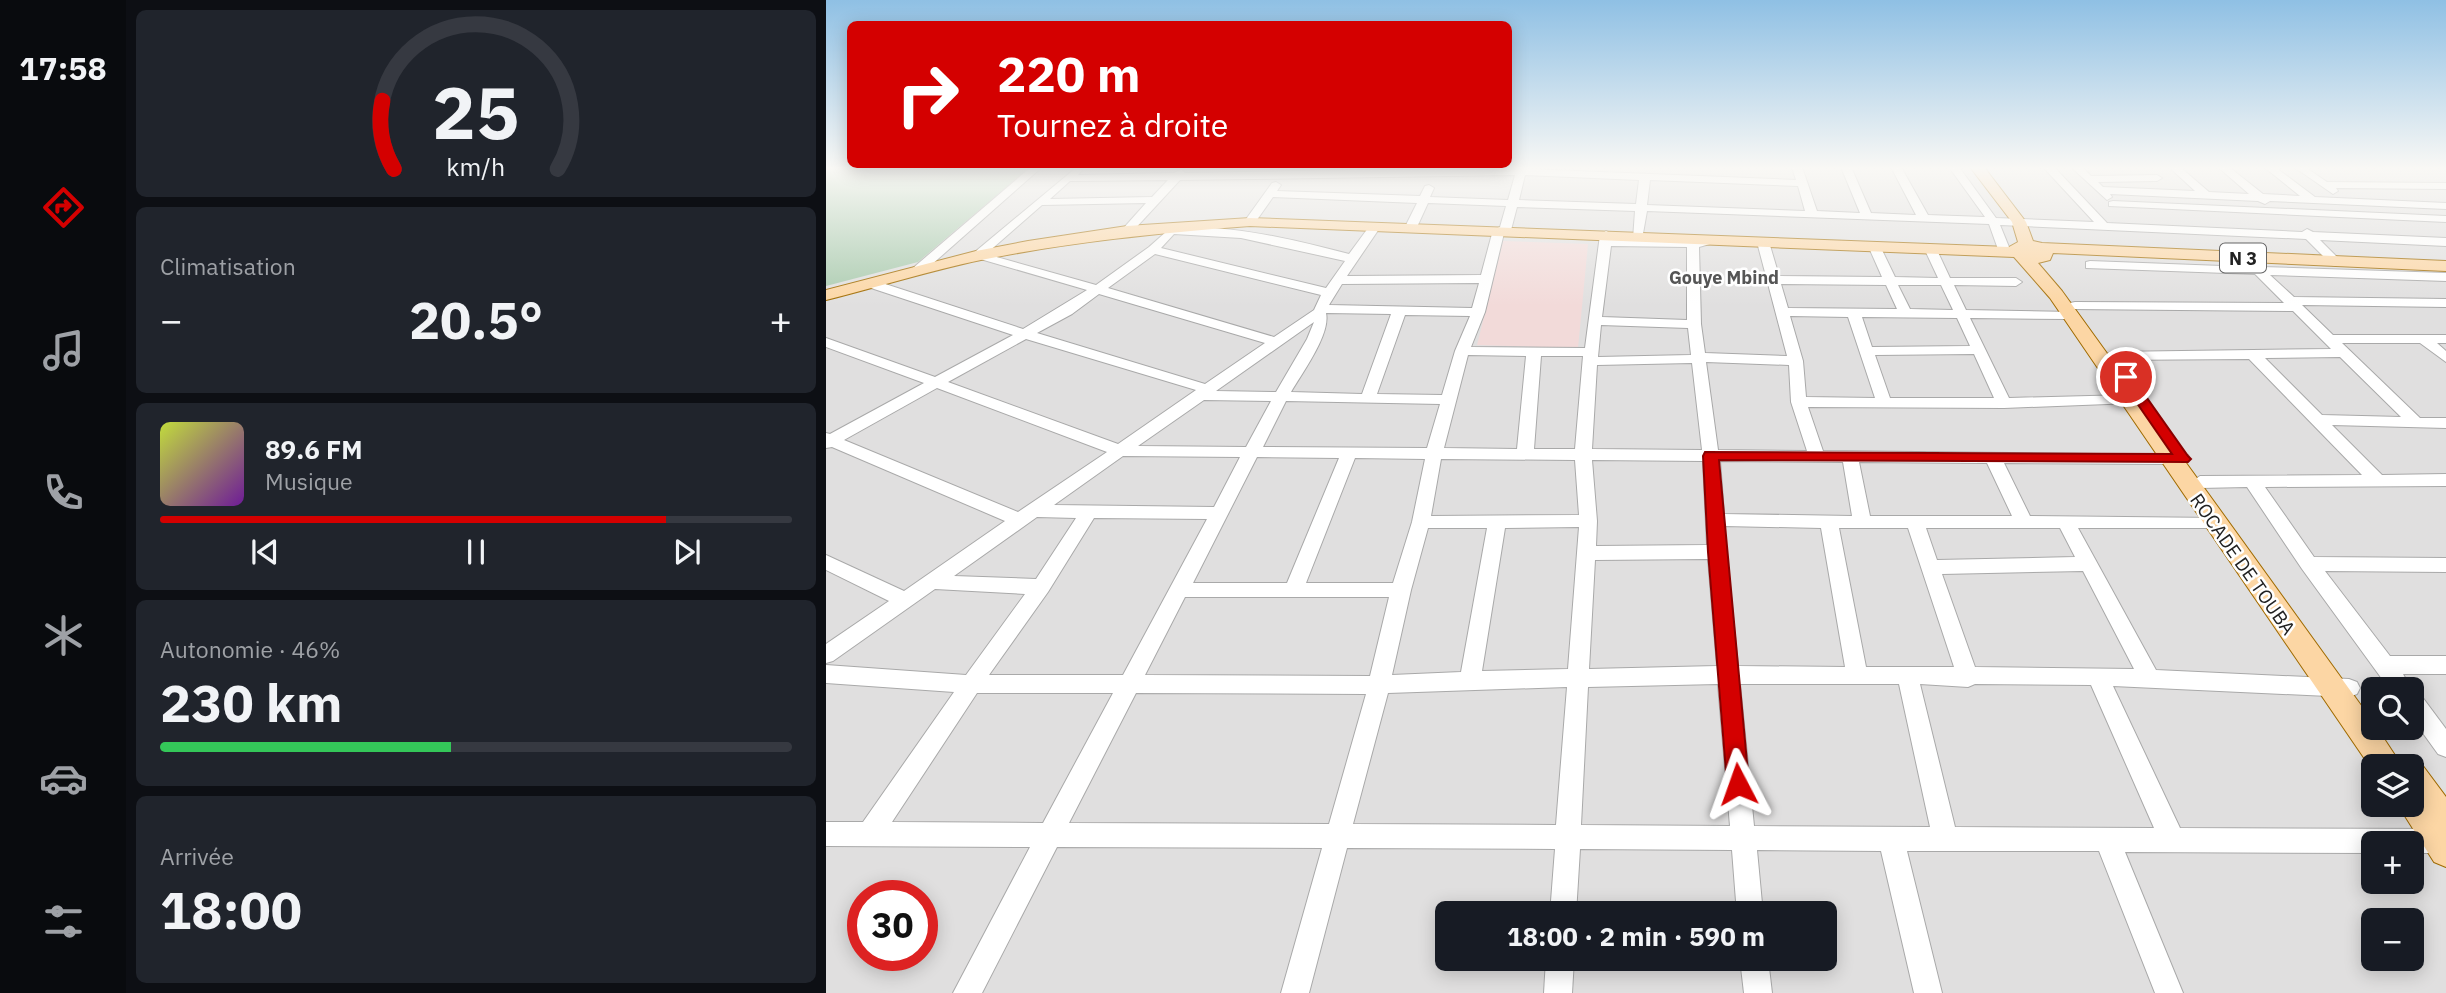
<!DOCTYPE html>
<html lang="fr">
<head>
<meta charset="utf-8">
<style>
	:root { --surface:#171b24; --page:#20242c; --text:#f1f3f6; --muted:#9ea1a6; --line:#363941; --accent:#d40000 }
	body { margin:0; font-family:"IBM Plex Sans",sans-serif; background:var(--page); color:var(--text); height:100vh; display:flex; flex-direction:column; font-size:26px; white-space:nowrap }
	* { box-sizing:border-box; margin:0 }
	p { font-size:23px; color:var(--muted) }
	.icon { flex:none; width:38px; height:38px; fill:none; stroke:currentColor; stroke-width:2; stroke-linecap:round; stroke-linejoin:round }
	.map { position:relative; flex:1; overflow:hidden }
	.drawer { display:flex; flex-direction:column; gap:10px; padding:10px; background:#0d0f14; width:700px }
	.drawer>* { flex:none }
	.top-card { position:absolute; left:21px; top:21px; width:665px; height:147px; border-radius:10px; box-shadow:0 4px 18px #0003; background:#d40000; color:#fff; overflow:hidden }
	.fabs { position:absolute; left:1535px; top:677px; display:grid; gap:14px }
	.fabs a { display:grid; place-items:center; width:63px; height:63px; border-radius:10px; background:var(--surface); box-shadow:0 4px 18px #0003; font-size:35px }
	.speed { position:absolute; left:21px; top:880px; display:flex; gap:14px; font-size:35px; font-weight:700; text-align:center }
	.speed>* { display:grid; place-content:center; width:91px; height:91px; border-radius:50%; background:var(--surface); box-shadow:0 4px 18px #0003; line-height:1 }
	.speed .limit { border:10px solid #d22; background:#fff; color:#111 }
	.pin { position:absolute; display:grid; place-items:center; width:60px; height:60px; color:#fff; margin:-30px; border:4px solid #fff; border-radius:50%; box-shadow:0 2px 7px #0007 }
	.me { position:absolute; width:77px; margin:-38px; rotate:356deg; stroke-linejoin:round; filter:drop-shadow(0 0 5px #0008) }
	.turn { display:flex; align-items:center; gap:24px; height:147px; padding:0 35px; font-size:32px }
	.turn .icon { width:91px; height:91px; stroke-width:2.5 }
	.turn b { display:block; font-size:49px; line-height:60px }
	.big { font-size:52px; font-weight:700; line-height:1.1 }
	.drawer .tile { flex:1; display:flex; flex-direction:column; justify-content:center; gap:10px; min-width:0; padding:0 24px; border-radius:10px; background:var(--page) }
	.drawer .dial { align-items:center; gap:0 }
	.dial svg { height:182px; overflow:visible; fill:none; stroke:var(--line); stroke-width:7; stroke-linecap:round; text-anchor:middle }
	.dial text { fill:var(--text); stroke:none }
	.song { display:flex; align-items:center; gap:21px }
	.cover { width:84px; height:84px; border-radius:10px; background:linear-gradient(135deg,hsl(70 70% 55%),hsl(280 70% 35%)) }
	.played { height:7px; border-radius:4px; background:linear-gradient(90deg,var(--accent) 80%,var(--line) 80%) }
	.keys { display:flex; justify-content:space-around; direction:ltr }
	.heat { display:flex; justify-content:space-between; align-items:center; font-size:38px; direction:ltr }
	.charge { height:10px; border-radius:5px; background:linear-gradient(90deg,#34c759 46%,var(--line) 0) }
	.trip { position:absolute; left:609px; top:901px; width:402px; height:70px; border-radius:10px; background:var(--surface); box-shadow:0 4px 18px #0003; font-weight:700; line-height:70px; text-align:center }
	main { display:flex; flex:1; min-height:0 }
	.tab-bar { display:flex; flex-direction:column; width:126px; justify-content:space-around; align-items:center; background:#090b0e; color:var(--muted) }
	.tab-bar .icon { width:49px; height:49px }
	.tab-bar .selected { color:var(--accent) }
	.tab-bar b { font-size:32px; color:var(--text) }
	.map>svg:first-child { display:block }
	.residential { fill:#e0dfdf; fill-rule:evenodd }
	.commercial { fill:#f2dad9 }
	.cemetery { fill:#aacbaf }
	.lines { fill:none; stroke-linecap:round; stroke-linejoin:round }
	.minor-casing { stroke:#a9a9a9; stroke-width:2 }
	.major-casing { stroke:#a06b00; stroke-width:2 }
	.minor { fill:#fff; fill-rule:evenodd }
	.major { fill:#fcd6a4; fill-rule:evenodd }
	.route { fill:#d40000; stroke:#8a0000; stroke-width:2 }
	.labels { text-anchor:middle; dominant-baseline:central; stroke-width:5; stroke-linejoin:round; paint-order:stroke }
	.shield { fill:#fff; stroke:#646464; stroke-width:2 }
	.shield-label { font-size:18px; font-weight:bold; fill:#222 }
	.far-neighbourhood-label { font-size:18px; font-weight:bold; fill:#555; stroke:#fff }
	.street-label { font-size:19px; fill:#222; stroke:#fff }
</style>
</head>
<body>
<main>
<nav class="tab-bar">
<b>17:58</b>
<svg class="icon selected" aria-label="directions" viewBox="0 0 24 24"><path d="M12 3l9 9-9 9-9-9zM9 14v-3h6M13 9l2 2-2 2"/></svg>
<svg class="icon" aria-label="music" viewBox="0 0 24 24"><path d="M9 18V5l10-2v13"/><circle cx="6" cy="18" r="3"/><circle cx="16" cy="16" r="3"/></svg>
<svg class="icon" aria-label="phone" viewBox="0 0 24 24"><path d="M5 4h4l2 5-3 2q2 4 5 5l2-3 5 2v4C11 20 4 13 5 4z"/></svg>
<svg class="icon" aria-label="climate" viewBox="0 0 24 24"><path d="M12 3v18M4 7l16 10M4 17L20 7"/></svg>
<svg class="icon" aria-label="car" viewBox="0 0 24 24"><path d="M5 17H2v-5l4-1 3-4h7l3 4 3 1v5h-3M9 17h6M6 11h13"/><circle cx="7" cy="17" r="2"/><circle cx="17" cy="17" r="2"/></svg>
<svg class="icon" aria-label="filters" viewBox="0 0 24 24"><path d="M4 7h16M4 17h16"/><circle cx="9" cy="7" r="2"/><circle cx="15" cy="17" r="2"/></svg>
</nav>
<section class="drawer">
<div class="tile dial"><svg viewBox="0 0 100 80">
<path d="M14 69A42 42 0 1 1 86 69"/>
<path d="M14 69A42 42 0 0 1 9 39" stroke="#d40000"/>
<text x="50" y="56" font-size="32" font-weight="700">25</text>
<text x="50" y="72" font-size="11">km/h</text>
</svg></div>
<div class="tile"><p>Climatisation</p>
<div class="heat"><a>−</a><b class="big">20.5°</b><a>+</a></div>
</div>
<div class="tile">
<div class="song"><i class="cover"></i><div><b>89.6 FM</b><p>Musique</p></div></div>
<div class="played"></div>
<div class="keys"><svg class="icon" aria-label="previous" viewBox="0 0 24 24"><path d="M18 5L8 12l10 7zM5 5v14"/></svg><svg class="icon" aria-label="pause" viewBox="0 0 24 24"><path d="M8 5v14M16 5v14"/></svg><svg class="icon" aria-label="next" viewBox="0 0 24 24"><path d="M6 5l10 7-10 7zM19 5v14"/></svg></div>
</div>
<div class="tile"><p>Autonomie · 46%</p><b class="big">230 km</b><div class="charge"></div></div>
<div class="tile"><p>Arrivée</p><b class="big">18:00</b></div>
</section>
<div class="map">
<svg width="1620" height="993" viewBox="0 0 1620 993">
	<rect width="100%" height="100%" fill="#f2efe9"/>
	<path class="residential" d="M 0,167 L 1620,167 L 1620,993 L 0,993 ZM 1547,690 L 1586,690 L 1586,728 L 1547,728 ZM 1547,766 L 1586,766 L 1586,805 L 1547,805 ZM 1547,844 L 1586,844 L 1586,882 L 1547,882 ZM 37,896 L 96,896 L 96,956 L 37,956 ZM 621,914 L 999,914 L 999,959 L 621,959 ZM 1547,920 L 1586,920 L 1586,959 L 1547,959 Z"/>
	<polygon class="commercial" points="677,241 762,244 752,348 651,345"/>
	<polygon class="cemetery" points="0,167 204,167 92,262 0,286"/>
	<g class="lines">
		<g class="minor-casing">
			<g id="minor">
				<polygon points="205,167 216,167 95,274 87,274 87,268"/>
				<path d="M 251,167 L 256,170 L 252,175 L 348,173 L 355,169 L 359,173 L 701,167 L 701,169 L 970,180 L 966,167 L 976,167 L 991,211 L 1034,213 L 1015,167 L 1025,167 L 1045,213 L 1090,215 L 1065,167 L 1075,167 L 1102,215 L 1159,217 L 1123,167 L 1133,167 L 1170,218 L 1268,222 L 1217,167 L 1228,167 L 1281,223 L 1476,232 L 1481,229 L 1487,232 L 1620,238 L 1620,246 L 1494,240 L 1516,262 L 1510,266 L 1506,265 L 1480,239 L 1174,225 L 1185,252 L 1179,256 L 1173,252 L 1163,224 L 821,211 L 816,239 L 878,240 L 884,244 L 873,247 L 875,324 L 879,353 L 961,356 L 931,242 L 937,238 L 943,242 L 953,276 L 1056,277 L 1044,250 L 1050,246 L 1056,250 L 1069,277 L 1112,278 L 1098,248 L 1104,244 L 1110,248 L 1124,278 L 1190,278 L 1196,282 L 1190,286 L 1128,285 L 1140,310 L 1247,312 L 1247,318 L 1242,319 L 1144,318 L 1183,398 L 1302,395 L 1307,397 L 1310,400 L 1307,403 L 1178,408 L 982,407 L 997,451 L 1362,455 L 1364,459 L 1356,464 L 1178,463 L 1204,516 L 1392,518 L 1395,522 L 1392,526 L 1386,528 L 1252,528 L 1330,670 L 1523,679 L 1531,682 L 1534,688 L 1531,694 L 1523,697 L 1287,686 L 1354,828 L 1620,829 L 1620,853 L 1586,853 L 1586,844 L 1547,844 L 1547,853 L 1299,852 L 1357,993 L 1329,993 L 1273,851 L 1081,851 L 1116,993 L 1088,993 L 1055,851 L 931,850 L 937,914 L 911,914 L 906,850 L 754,849 L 750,914 L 724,914 L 729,849 L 521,848 L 483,993 L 455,993 L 496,848 L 231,847 L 156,993 L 127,993 L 204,847 L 0,846 L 0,822 L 37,822 L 128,692 L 0,683 L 0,665 L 140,675 L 199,594 L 109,589 L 7,661 L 0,663 L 0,644 L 63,601 L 0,570 L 0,555 L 78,591 L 179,521 L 6,447 L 0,448 L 0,433 L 4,434 L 98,383 L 0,347 L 0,338 L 109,377 L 187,335 L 39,286 L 38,283 L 44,279 L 197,329 L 261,290 L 144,256 ZM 689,175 L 682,200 L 604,197 L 608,188 L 603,185 L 599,186 L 594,196 L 451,191 L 455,185 L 450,182 L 446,183 L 418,222 L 428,224 L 447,197 L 591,203 L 579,227 L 585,230 L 591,227 L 602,203 L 680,206 L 674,227 L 667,230 L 655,275 L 521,276 L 555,226 L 549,223 L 545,224 L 523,254 C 468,240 413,226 355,227 L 354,224 L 350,223 L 323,247 L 270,285 L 160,254 L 216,205 L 320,203 L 295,231 L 305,233 L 354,180 ZM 699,175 L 813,180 L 810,204 L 693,200 ZM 342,180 L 326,197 L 224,199 L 244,181 ZM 824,180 L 972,186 L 979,211 L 821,205 ZM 691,207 L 809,211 L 807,239 L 785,239 L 784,233 L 780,231 L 774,235 L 759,348 L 645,347 L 659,312 L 678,233 L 685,230 ZM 348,234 L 415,238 L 519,261 L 500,288 L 335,248 ZM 785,246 L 861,247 L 861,320 L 776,317 ZM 329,254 L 495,295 L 488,310 L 448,337 L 282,288 ZM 653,283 L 646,308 L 503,305 L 516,284 ZM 955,284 L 1060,285 L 1071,309 L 962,308 ZM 1072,285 L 1115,285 L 1127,310 L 1084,309 ZM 273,294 L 439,343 L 379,384 L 211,333 L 246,314 ZM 500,313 L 565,314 L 536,394 L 465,392 C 476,373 505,334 500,313 ZM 579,315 L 644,316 L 629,351 L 616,395 L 551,394 ZM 964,316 L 1022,317 L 1049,398 L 980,397 L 977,361 ZM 1036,317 L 1131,318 L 1144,346 L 1046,347 ZM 488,322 L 481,339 L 450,392 L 390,391 ZM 775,325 L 862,328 L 865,355 L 772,357 ZM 200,339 L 370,390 L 292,444 L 122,382 ZM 1148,354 L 1168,398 L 1064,398 L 1049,355 ZM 642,355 L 700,356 L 691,449 L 618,448 ZM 715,356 L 757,356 L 749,449 L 708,449 ZM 880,362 L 963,365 L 965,402 L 981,451 L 892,450 ZM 866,363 L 876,450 L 766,449 L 771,365 ZM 111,388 L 281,452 L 192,512 L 18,440 ZM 378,400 L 445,401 L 420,447 L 312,446 ZM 460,401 L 614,404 L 601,448 L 437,447 ZM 297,456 L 414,457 L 388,507 L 228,505 ZM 431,457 L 513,458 L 461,583 L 367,583 ZM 529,458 L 599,459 L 586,522 L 567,583 L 480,583 ZM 615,459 L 749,460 L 753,515 L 605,516 ZM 766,460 L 877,461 L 881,545 L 770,546 L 771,521 ZM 894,461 L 1017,462 L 1026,516 L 898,514 ZM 1033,462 L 1161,463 L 1186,516 L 1044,516 ZM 211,517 L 250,518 L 210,579 L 128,576 ZM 268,518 L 381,519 L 297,675 L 163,675 L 222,592 ZM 898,526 L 995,528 L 1019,667 L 912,666 ZM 753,527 L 742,669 L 656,671 L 679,528 ZM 602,528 L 661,528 L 635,672 L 566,675 L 585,590 ZM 1013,528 L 1082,528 L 1128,667 L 1040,667 ZM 1100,528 L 1234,528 L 1249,557 L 1111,560 ZM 882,559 L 891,666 L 763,669 L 769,560 ZM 1257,571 L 1308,669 L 1149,667 L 1116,574 ZM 359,597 L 563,597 L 544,676 L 319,675 ZM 892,684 L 904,826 L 755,825 L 762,687 ZM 914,684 L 1073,684 L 1104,827 L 928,826 ZM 1094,684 L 1142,687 L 1149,684 L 1265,685 L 1328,828 L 1129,827 ZM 741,687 L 730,825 L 527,824 L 562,693 ZM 151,693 L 287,693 L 217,823 L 66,822 ZM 310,693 L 540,694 L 503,824 L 243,823 Z"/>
				<polygon points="1245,167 1256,167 1265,176 1331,175 1336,178 1331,181 1272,182 1277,187 1369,191 1343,167 1354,167 1383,192 1423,194 1392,167 1403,167 1437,194 1474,196 1438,167 1449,167 1489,197 1620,203 1620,209 1444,201 1439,204 1432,201 1284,194 1286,197 1281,200"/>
				<polygon points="1468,167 1479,167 1501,182 1620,183 1620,189 1510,188 1512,191 1507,194"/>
				<polygon points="1287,201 1620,216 1620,222 1283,206 1283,202"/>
				<path d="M 1264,261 L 1422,267 L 1428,262 L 1436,267 L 1620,273 L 1620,281 L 1444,275 L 1468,297 L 1620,299 L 1620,307 L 1476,305 L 1507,335 L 1620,335 L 1620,343 L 1611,343 L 1620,351 L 1620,362 L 1594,343 L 1516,343 L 1594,418 L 1620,418 L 1620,428 L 1506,425 L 1556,475 L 1620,474 L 1620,486 L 1439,487 L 1488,557 L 1620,558 L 1620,572 L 1499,571 L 1564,656 L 1620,656 L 1620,674 L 1577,674 L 1587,692 L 1594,694 L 1620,729 L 1620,757 L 1612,754 L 1586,718 L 1586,690 L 1564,690 L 1476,569 L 1421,487 L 1374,488 L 1365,482 L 1374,476 L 1536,475 L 1423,359 L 1285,360 L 1278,356 L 1285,352 L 1505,349 L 1467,311 L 1244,309 L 1244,303 L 1249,302 L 1458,303 L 1429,274 L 1260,268 L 1260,262 ZM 1514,357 L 1575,417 L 1496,415 L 1439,358 Z"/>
				<polygon points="720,959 748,959 746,993 718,993"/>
				<polygon points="914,959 942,959 946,993 918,993"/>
			</g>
		</g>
		<g class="major-casing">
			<path id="major" d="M 1144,167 L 1158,167 L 1200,222 L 1207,241 L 1216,243 L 1620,261 L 1620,271 L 1227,253 L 1224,260 L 1212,263 L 1236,291 L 1547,722 L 1547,728 L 1551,728 L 1576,766 L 1586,762 L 1597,766 L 1620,797 L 1620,867 L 1608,862 L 1572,805 L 1586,805 L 1586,766 L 1547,766 L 1547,771 L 1224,298 L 1188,257 L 424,226 C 333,233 244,242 155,260 C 103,271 52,287 0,300 L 0,290 L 150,251 L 202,241 L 301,226 L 424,218 L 1183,247 L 1192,242 L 1186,222 Z"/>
		</g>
		<use href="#minor" class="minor"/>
		<use href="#major" class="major"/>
	</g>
	<linearGradient id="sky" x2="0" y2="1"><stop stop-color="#8fc0e4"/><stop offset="0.55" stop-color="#f9f8f5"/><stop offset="1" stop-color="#f9f8f5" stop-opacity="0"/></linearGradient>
	<rect width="1620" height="306" fill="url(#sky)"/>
	<polygon class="route" points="1300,373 1304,374 1362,456 1365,459 1362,462 893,460 923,784 920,791 912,794 905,791 901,784 882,552 877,456 879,452 1346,454 1293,377"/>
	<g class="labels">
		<rect class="shield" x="1394" y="243.5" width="46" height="29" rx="5"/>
		<g class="shield-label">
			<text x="1417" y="258">N 3</text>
		</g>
		<g class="far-neighbourhood-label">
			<text x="898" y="277">Gouye Mbind</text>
		</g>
		<g class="street-label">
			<text transform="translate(1417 564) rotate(55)">ROCADE DE TOUBA</text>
		</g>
	</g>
</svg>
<div class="fabs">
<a><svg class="icon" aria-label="search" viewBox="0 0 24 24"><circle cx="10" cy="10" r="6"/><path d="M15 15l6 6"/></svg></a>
<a><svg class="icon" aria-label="layers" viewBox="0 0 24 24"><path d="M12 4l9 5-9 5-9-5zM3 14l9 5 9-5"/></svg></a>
<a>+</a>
<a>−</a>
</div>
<div class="speed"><div class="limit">30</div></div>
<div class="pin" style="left:1300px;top:377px;background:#d93025"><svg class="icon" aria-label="arrive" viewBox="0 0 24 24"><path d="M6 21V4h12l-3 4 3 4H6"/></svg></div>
<svg class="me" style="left:912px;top:784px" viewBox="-20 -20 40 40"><path d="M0-17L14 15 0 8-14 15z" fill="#d40000" stroke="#fff" stroke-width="4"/></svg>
<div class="trip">18:00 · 2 min · 590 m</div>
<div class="top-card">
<div class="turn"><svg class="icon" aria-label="right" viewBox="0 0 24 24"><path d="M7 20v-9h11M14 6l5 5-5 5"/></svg><div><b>220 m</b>Tournez à droite</div></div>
</div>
</div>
</main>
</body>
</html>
